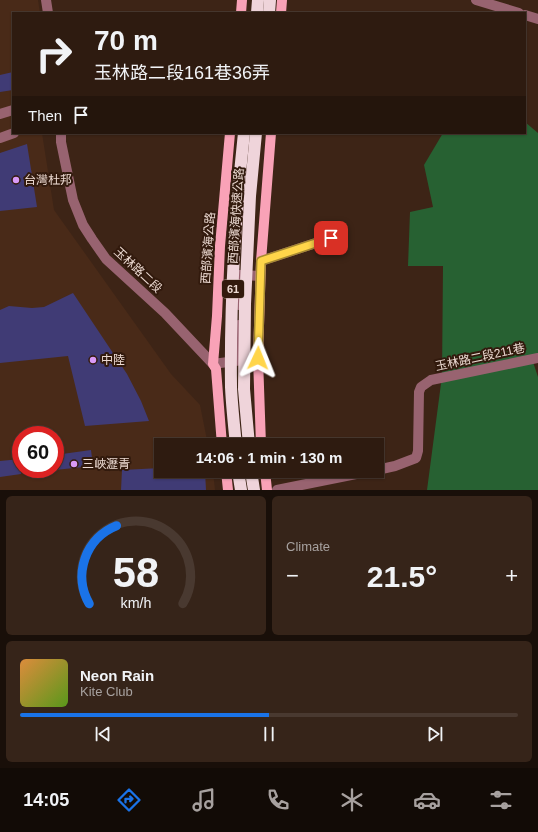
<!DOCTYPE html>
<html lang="en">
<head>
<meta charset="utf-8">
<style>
	:root { --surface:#2e1b10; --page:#362419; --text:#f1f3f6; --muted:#a7a19f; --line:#493930; --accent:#1a73e8 }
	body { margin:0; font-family:Arial,"Noto Sans TC",sans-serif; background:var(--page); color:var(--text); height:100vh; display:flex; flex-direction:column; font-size:15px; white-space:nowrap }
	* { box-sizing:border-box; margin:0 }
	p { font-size:13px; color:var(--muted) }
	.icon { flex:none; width:22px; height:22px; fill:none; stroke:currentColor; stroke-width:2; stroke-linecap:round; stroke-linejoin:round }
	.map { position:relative; height:490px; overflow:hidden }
	.sheet { display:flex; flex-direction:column; gap:6px; padding:6px; background:#190f09; flex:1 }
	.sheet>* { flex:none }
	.banner { position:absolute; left:12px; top:12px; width:514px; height:122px; border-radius:0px; box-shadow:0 1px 3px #0004,0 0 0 1px var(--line); background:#2e1b10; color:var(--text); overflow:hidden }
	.speed { position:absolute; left:12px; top:426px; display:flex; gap:8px; font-size:20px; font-weight:700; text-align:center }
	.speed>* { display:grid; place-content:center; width:52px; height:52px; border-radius:50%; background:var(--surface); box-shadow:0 1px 3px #0004,0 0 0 1px var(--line); line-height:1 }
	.speed .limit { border:6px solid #d22; background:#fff; color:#111 }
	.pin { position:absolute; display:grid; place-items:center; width:34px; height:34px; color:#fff; margin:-17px; border-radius:8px; box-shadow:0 2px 6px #0006 }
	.me { position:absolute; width:44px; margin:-22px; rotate:2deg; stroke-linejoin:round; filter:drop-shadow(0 0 3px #0008) }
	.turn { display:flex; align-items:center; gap:14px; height:84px; padding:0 16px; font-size:18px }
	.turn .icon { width:52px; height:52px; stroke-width:2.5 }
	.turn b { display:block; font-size:28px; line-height:34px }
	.then { display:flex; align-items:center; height:38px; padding:0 16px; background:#0003; gap:8px; font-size:15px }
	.big { font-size:30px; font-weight:700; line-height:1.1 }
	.sheet .widget { flex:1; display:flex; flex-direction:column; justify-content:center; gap:6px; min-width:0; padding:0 14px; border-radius:6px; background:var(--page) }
	.sheet .dial { align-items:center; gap:0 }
	.dial svg { height:104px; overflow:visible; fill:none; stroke:var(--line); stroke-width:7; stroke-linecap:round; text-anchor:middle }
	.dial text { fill:var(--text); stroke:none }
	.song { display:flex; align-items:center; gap:12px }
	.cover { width:48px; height:48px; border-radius:6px; background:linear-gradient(135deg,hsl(30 70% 55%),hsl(90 70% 35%)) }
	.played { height:4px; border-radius:2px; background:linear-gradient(90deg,var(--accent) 50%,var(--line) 50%) }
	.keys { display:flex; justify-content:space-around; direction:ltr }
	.heat { display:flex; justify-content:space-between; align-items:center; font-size:22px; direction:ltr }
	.sheet .tiles { flex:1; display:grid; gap:6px; grid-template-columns:1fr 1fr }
	.widget:last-child { grid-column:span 2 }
	.trip { position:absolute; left:154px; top:438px; width:230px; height:40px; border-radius:0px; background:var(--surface); box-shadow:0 1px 3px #0004,0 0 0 1px var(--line); font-weight:700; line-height:40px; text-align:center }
	.menu { display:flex; height:64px; justify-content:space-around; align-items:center; background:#120b06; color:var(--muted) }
	.menu .icon { width:28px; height:28px }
	.menu .current { color:var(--accent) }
	.menu b { font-size:18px; color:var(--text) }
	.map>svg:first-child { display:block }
	.built { fill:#492a18; fill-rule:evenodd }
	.forest { fill:#276132 }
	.building { fill:#403b75 }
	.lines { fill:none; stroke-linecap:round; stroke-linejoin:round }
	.minor { stroke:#986370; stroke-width:10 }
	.major { stroke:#f9a2b7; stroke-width:10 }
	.highway { stroke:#efd4da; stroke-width:12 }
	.highway-bridge { stroke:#efd4da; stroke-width:12 }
	.route-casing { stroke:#a68a30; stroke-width:10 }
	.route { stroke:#ffd54a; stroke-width:7 }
	.poi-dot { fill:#d99af7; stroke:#321a0d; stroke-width:1.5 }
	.labels { text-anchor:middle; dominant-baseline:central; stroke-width:4; stroke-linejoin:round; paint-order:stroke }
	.shield { fill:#321a0d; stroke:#b4a097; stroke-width:1 }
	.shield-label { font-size:11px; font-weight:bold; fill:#ecdad2 }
	.poi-label { font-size:12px; fill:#ecdad2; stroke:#321a0d; text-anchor:start }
	.street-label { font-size:12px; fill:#ecdad2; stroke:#321a0d }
</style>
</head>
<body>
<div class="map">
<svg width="538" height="490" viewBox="0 0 538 490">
	<rect width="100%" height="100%" fill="#3d2416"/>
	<path class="built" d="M 0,0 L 38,0 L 40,13 L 13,13 L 13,133 L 42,133 L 54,210 L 171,374 L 200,405 L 208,445 L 161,445 L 161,471 L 213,471 L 215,490 L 0,490 ZM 21,435 L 55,435 L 55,469 L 21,469 Z"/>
	<polygon class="forest" points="525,122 538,133 538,357 533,362 538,377 538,490 427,490 442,376 443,266 408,266 410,212 433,207 424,165 443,133 525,133"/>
	<g class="building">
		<polygon points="13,72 13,90 0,92 0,75"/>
		<polygon points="27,144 37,207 0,211 0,153"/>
		<polygon points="73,293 127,374 141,401 149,421 85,426 68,356 0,363 0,310 9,306 32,308 44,307"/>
		<polygon points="91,450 93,466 55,470 55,455"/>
		<polygon points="21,459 21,474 0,477 0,461"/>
		<polygon points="161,468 161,471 205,471 206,490 121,490 122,470"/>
	</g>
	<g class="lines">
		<g class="minor">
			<polyline points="46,0 48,13"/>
			<polyline points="476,0 519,13"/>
			<polyline points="525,15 538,19"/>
			<polyline points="0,114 13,110"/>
			<polyline points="61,133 61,142 73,200 83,225 92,239 106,259 165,313 213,364 258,358"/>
			<polyline points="0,138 14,133"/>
			<polyline points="261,261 331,238"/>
			<polyline points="239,305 240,275 260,276"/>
			<polyline points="237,360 239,325"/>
			<polyline points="377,470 395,466 416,458 418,451 419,392 421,387 431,380 538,358"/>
			<polyline points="277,490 371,471"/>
		</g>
		<g class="major">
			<polyline points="241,13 242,0"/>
			<polyline points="281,13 282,0"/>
			<polyline points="222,445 216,369 213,364 217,316 220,246 230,133"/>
			<polyline points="261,445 258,358 261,261 271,133"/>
			<polyline points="226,471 228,490"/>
			<polyline points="265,471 267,490"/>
		</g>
		<g class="highway">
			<polyline points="257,13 258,0"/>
			<polyline points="269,13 270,0"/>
			<polyline points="238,471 241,490"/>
			<polyline points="251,471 254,490"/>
		</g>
		<g class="highway-bridge">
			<path d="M 236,445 C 234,426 232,407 231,387 C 230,303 235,217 244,133"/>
			<polyline points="249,445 244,389 245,304 250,196 256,133"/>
		</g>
	</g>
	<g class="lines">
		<g class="route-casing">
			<polyline id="route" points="258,358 261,261 331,238"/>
		</g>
		<use href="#route" class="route"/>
	</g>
	<g class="poi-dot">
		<circle cx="16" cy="180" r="4"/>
		<circle cx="93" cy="360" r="4"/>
		<circle cx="74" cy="464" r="4"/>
	</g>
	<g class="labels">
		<rect class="shield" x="222" y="280" width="22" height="18" rx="3"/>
		<g class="shield-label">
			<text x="233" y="289">61</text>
		</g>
		<g class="poi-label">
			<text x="24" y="180">台灣杜邦</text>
			<text x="101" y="360">中陸</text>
			<text x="82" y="464">三峽瀝青</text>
		</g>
		<g class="street-label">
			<text transform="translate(236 216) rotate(-86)">西部濱海快速公路</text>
			<text transform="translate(208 248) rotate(-86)">西部濱海公路</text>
			<text transform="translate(138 270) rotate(43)">玉林路二段</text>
			<text transform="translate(480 357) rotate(-12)">玉林路二段211巷</text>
		</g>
	</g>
</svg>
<div class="speed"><div class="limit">60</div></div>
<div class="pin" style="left:331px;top:238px;background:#d93025"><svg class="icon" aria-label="arrive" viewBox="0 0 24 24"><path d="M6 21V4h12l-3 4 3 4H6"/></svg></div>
<svg class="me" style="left:258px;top:358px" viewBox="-20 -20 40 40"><path d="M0-17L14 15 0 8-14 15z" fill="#ffd54a" stroke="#fff" stroke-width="4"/></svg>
<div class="trip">14:06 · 1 min · 130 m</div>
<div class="banner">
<div class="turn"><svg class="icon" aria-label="right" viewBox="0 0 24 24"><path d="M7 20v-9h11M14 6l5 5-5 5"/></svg><div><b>70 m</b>玉林路二段161巷36弄</div></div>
<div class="then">Then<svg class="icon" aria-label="arrive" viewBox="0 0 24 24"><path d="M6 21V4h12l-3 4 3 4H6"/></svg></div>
</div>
</div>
<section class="sheet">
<div class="tiles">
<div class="widget dial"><svg viewBox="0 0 100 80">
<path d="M14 69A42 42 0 1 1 86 69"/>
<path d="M14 69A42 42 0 0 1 35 9" stroke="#1a73e8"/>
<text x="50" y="56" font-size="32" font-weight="700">58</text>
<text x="50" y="72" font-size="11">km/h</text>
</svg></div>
<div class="widget"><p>Climate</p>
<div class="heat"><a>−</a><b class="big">21.5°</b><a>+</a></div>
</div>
<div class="widget">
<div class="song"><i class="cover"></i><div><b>Neon Rain</b><p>Kite Club</p></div></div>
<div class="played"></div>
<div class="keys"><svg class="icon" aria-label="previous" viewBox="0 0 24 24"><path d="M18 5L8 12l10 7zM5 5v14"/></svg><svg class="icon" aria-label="pause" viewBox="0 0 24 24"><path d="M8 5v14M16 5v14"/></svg><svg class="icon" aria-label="next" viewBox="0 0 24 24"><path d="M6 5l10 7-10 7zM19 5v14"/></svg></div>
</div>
</div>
</section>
<nav class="menu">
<b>14:05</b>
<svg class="icon current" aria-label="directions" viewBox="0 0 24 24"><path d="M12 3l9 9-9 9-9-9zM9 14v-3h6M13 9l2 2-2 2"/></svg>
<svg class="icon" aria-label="music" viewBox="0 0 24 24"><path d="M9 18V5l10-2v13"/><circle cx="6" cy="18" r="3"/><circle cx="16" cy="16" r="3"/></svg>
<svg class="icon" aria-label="phone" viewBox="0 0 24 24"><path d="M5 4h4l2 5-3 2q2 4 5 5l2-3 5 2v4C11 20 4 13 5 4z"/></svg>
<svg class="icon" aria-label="climate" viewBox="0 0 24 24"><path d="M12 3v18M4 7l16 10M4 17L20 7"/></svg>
<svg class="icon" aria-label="car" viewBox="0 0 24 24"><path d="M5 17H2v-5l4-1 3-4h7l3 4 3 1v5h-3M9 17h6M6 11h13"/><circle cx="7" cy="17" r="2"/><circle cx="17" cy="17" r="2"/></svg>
<svg class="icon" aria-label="filters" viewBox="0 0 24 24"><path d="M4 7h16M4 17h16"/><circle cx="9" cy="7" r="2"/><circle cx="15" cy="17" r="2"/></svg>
</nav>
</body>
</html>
